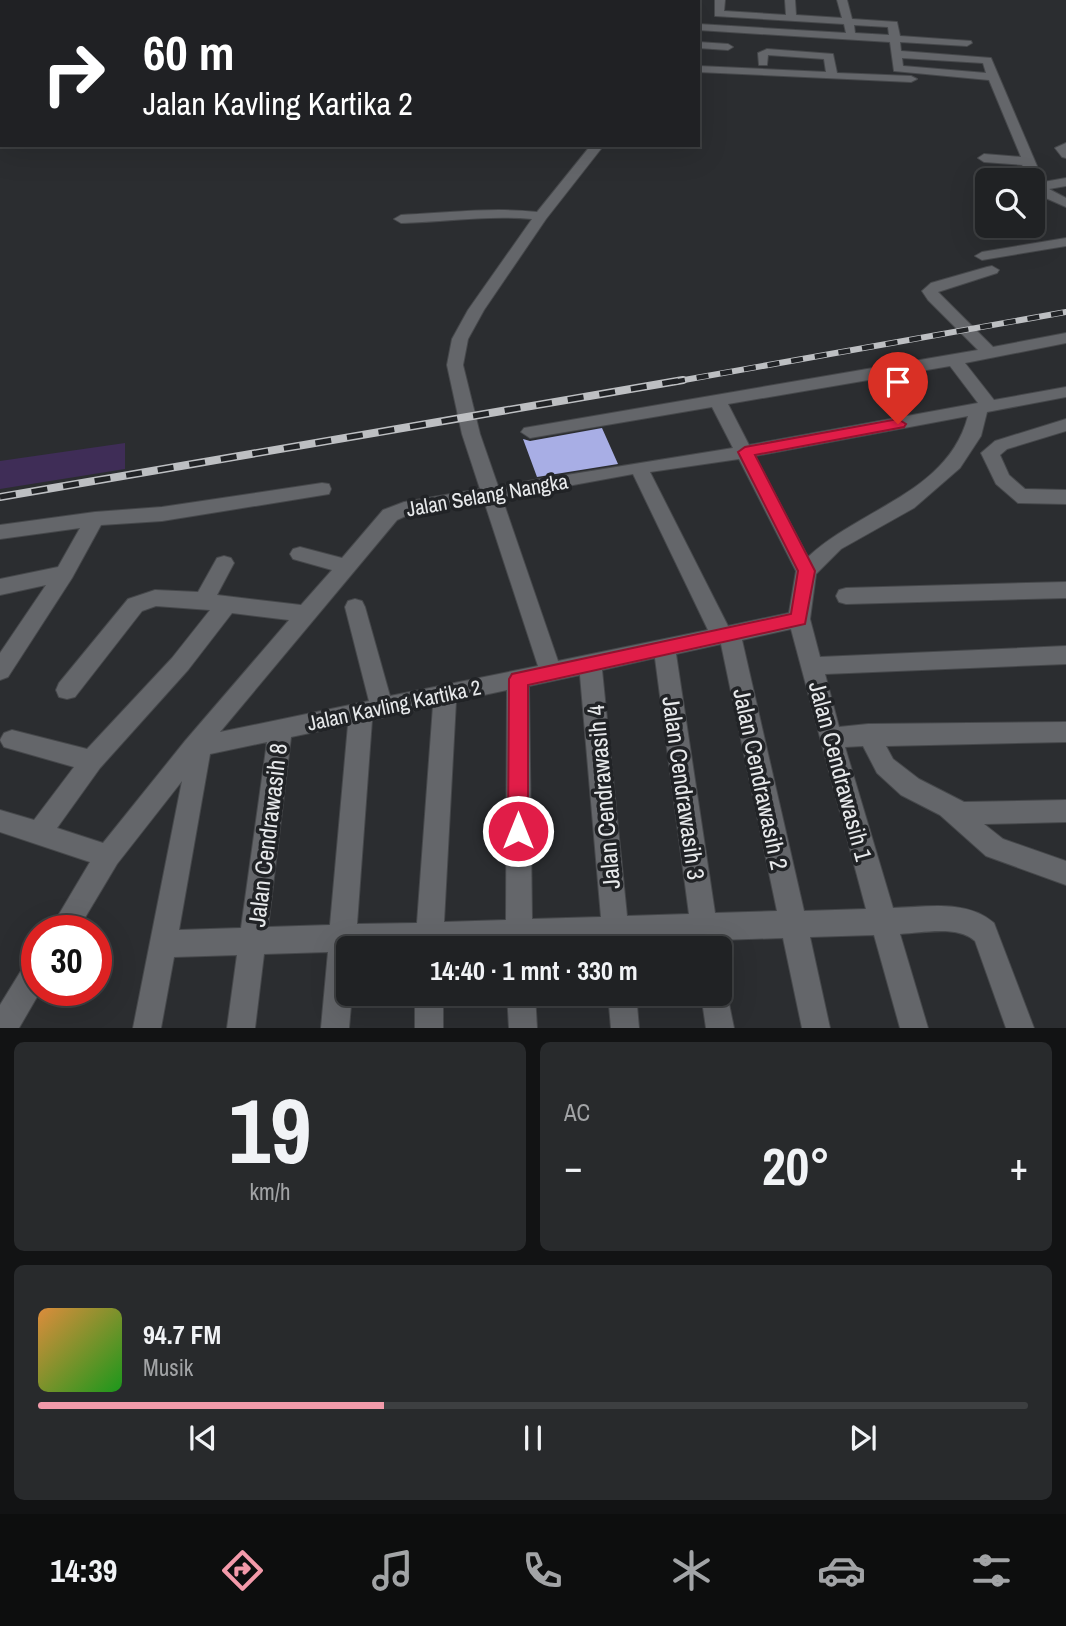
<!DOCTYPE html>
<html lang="id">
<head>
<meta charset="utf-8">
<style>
	:root { --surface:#202224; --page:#282a2c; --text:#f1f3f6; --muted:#a2a4a6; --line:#3d3f41; --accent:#f39aaa }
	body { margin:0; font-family:"Archivo Narrow",sans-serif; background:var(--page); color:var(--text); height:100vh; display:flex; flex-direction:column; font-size:26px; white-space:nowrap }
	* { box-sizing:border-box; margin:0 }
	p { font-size:23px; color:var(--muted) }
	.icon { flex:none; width:38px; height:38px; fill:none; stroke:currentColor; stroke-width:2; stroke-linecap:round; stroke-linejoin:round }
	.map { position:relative; height:1028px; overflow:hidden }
	.side { display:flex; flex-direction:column; gap:14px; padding:14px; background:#121314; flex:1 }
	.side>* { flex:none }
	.hud { position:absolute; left:0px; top:0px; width:700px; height:147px; box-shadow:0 7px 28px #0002,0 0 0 2px var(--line); background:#202124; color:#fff; overflow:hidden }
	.buttons { position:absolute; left:975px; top:168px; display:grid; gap:14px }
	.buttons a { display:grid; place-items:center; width:70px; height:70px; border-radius:10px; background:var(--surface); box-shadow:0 7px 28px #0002,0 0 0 2px var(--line); font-size:35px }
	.speed { position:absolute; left:21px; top:915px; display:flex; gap:14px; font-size:35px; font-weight:700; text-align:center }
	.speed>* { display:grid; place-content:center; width:91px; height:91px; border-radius:50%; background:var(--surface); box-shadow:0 7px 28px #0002,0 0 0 2px var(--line); line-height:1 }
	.speed .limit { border:10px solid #d22; background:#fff; color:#111 }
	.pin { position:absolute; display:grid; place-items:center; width:60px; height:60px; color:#fff; margin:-72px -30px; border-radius:50% 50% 50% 0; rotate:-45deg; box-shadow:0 0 7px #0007 }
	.pin .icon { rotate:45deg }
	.me { position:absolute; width:77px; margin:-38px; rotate:0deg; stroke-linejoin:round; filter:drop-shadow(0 0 5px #0008) }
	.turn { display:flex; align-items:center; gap:24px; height:147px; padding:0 28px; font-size:32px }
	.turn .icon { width:91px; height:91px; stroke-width:2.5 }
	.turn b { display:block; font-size:49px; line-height:60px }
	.big { font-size:52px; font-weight:700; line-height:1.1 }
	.side .widget { flex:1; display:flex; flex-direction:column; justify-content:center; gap:10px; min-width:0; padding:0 24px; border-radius:10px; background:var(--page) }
	.side .dial { align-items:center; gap:0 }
	.dial b { font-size:91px; line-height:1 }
	.song { display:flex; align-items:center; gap:21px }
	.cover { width:84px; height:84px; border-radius:10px; background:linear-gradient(135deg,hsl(30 70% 55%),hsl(120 70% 35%)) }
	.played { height:7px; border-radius:4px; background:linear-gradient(90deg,var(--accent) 35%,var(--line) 35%) }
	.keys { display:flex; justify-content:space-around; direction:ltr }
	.heat { display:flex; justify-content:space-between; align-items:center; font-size:38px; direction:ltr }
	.side .tiles { flex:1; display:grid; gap:14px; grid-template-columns:1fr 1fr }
	.widget:last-child { grid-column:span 2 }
	.trip { position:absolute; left:336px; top:936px; width:396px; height:70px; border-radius:10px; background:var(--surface); box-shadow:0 7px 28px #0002,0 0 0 2px var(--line); font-weight:700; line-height:70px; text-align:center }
	.tabs { display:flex; height:112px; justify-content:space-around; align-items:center; background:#0d0e0e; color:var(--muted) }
	.tabs .icon { width:49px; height:49px }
	.tabs .current { color:var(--accent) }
	.tabs b { font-size:32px; color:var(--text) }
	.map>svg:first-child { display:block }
	.green { fill:#3f2d57 }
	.building { fill:#a8aee5 }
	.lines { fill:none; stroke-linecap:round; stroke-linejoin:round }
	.street-casing { stroke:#46484b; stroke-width:2 }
	.street { fill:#64666a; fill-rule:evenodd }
	.rail-far1-casing { stroke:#bdbfc2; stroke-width:6 }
	.rail-casing { stroke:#bdbfc2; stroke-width:8 }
	.rail-far1 { stroke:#212326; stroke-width:4.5; stroke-dasharray:12; stroke-linecap:butt }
	.rail { stroke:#212326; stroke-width:5; stroke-dasharray:16; stroke-linecap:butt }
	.route { fill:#e11d48; stroke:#92132f; stroke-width:2 }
	.labels { text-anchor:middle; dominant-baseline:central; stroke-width:7; stroke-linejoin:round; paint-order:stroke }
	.street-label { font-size:21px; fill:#e7e9eb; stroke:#212326 }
	.near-street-label { font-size:24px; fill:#e7e9eb; stroke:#212326 }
</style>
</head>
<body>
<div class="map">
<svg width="1066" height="1028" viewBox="0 0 1066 1028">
	<rect width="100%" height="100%" fill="#2b2d30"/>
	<polygon class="green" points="125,443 125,469 0,489 0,461"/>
	<polygon class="building" points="602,428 618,464 537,477 523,439 530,441"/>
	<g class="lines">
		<g class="street-casing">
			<g id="street">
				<polygon points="670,0 680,0 681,2 671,2"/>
				<path d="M 715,0 L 725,0 L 724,11 L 786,15 L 785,0 L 795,0 L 796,15 L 842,18 L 837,0 L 847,0 L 852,19 L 897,22 L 900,36 L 971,41 L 972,43 L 967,46 L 900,42 L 901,51 L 991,58 L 1037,166 L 1022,178 L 1023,180 L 1011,180 L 1010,174 L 1023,165 L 984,162 L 978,158 L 984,154 L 1021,157 L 989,80 L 894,71 L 890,42 L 698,30 L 698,24 L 846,33 L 844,24 L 715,16 ZM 854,25 L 888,27 L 889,35 L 855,33 ZM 902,58 L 983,63 L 986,73 L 903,66 Z"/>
				<polygon points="698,42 728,44 733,47 728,50 698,48"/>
				<polygon points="767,49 833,54 837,73 911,76 917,79 911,82 698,72 698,66 826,72 824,59 768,55 767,65 759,65 758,53"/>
				<polygon points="1066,143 1066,158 1062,157 1055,148"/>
				<path d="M 591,145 L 604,145 L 546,219 L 484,310 L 468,339 L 463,365 L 480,434 L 498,486 L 733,448 L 712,407 L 530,438 L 521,432 L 524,428 L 978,350 L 928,300 L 922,291 L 931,283 L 987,267 L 992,266 L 999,270 L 997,273 L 938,292 L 993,347 L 1066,333 L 1066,343 L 965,363 L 994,400 L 1066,387 L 1066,397 L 987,412 L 981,436 L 960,468 L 914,508 L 841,549 L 816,574 L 810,619 L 820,657 L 1066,646 L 1066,664 L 825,674 L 839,727 L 868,724 L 1066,722 L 1066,742 L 886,746 L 893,759 L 919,779 L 964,802 L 1066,800 L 1066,822 L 984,824 L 1003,839 L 1066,861 L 1066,885 L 986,856 L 940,815 L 901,795 L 877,773 L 863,746 L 845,747 L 893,908 C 926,907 967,899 994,923 L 1034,1028 L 1006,1028 L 975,941 C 957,925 922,933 900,934 L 928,1028 L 900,1028 L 874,935 L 810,937 L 830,1028 L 802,1028 L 783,938 L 719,940 L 719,951 L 719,948 L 694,948 L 692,940 L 630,942 L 630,948 L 604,948 L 603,943 L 533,946 L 532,948 L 348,948 L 348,994 L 352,994 L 349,1028 L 321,1028 L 328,952 L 264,954 L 255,1028 L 227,1028 L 237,955 L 174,957 L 161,1028 L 133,1028 L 182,781 L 117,864 L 77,931 L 49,931 L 90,862 L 0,832 L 0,810 L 34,820 L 74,767 L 4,747 L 0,740 L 4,733 L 12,730 L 87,749 L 172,658 L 210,610 L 156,606 L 142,611 L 75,697 L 67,699 L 59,697 L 56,690 L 59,683 L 128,599 L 155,590 L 198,592 L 217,558 L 224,556 L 231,558 L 234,563 L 217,595 L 301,605 L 332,570 L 293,559 L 290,554 L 293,549 L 300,547 L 342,558 L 383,510 L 404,502 L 480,489 L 462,434 L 447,365 L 452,339 L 468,310 L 532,219 C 488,215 445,222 401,223 L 394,219 L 401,215 C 447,213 492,207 537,212 ZM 950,366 L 978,403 L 749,445 L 728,404 ZM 968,416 C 948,493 860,508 808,557 L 755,456 ZM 739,459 L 796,571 L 789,613 L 728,626 L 650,472 ZM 633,474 L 708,630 L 558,661 L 502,498 ZM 484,501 L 538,666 L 390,696 L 365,607 L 362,601 L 355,599 L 348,601 L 345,607 L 369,701 L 220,732 L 397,520 L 408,515 ZM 232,613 L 289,620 L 185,741 L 103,843 L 57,828 L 100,768 L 188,670 ZM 791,629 L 866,909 L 804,911 L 742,640 ZM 721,644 L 777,911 L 715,913 L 676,654 ZM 655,658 L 689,914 L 627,916 L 602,670 ZM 580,675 L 601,917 L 532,919 L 529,686 ZM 507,690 L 506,920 L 444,922 L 456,701 ZM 433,706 L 417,923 L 357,924 L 372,720 ZM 348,725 L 330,925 L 268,927 L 291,737 ZM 267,742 L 241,928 L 179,930 L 210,754 Z"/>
				<polygon points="1066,178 1066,186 1049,189 1066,198 1066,207 1032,192 1032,184"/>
				<polygon points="1066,238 1066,246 982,260 975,256 982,252"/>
				<polygon points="1066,419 1066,431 1007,449 1000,455 1009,475 1025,489 1066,490 1066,504 1018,503 996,484 981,453 995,441"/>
				<polygon points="322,483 329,484 331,489 329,494 162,521 101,525 72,578 8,677 0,680 0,653 46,585 0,595 0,579 58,567 80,528 0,539 0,525 95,512 162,507"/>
				<polygon points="1066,582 1066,598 846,604 839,602 836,596 839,590 846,588"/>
				<polygon points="37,957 37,990 41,990 19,1028 0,1028 0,1005 27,961"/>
				<polygon points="719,982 725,984 734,1028 706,1028 701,994 719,994"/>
				<rect x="415" y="994" width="28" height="34"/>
				<polygon points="507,994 535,994 537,1028 509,1028"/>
				<polygon points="608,994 636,994 639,1028 611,1028"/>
			</g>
		</g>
		<use href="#street" class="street"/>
		<g class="rail-far1-casing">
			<polyline id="rail-far1" points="673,382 1066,312"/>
		</g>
		<g class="rail-casing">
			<polyline id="rail" points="0,497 683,380"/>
		</g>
		<use href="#rail-far1" class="rail-far1"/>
		<use href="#rail" class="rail"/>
	</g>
	<polygon class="route" points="898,419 906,424 904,427 755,455 815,571 805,624 528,685 528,831 525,838 518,841 511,838 508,831 509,679 512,674 791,614 798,571 738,452 745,447"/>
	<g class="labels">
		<g class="street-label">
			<text transform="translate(487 495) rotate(-10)">Jalan Selang Nangka</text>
			<text transform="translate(394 705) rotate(-12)">Jalan Kavling Kartika 2</text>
		</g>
		<g class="near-street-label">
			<text transform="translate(841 771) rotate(75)">Jalan Cendrawasih 1</text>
			<text transform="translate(761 779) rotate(78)">Jalan Cendrawasih 2</text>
			<text transform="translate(684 788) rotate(82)">Jalan Cendrawasih 3</text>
			<text transform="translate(603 797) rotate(-95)">Jalan Cendrawasih 4</text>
			<text transform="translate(267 835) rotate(-83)">Jalan Cendrawasih 8</text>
		</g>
	</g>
</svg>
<div class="buttons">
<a><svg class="icon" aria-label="search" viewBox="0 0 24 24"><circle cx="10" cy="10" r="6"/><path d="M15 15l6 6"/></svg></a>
</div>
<div class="speed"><div class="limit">30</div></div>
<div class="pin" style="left:898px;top:424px;background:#d93025"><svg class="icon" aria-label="arrive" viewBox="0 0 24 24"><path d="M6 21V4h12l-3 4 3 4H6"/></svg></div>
<svg class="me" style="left:518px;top:831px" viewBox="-20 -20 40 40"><circle r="17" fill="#e11d48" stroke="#fff" stroke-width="3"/><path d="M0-11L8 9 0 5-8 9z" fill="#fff"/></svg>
<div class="trip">14:40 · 1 mnt · 330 m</div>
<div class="hud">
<div class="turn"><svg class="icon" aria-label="right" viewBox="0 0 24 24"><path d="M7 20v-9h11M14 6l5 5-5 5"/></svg><div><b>60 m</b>Jalan Kavling Kartika 2</div></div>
</div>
</div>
<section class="side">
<div class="tiles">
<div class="widget dial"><b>19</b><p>km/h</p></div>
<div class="widget"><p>AC</p>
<div class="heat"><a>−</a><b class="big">20°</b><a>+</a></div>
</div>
<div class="widget">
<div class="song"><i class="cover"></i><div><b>94.7 FM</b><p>Musik</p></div></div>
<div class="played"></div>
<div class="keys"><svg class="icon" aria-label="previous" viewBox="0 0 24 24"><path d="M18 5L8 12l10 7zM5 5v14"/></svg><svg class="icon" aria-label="pause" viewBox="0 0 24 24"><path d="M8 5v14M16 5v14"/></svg><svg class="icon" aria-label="next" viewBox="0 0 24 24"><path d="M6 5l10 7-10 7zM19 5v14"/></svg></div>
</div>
</div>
</section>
<nav class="tabs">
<b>14:39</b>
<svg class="icon current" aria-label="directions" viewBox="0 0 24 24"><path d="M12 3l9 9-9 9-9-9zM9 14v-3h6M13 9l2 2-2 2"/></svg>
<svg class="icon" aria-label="music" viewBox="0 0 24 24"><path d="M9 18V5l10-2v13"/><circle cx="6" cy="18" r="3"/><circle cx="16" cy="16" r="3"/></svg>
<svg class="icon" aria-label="phone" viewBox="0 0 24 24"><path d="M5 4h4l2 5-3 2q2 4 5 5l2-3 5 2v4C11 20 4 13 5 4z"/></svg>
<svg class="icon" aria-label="climate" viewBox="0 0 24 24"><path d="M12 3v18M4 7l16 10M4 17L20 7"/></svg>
<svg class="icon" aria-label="car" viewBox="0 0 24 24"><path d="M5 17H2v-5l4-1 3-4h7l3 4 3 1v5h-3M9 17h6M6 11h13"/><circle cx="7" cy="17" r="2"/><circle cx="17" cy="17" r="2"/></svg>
<svg class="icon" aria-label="filters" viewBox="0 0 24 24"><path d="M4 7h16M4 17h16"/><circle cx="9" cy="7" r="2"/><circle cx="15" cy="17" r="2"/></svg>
</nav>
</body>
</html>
